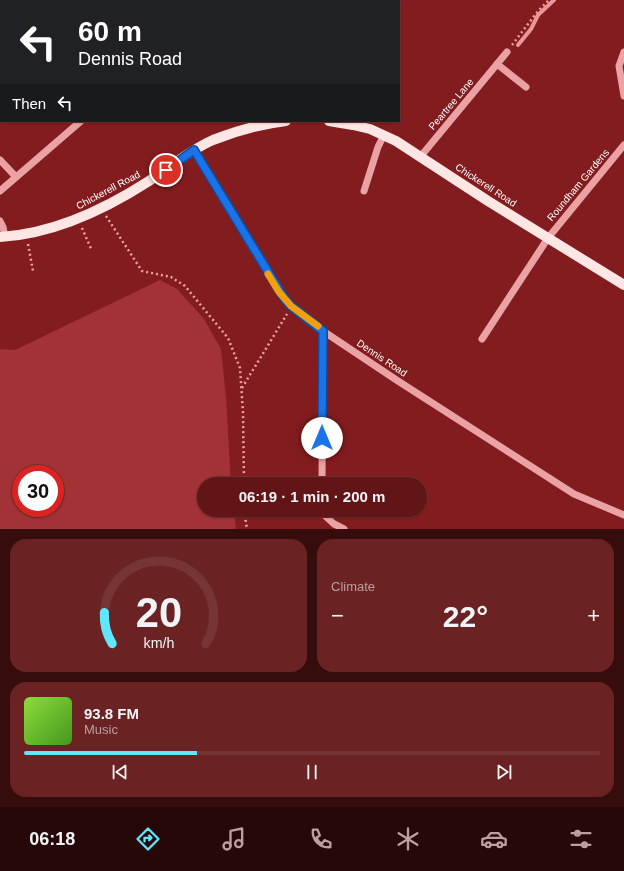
<!DOCTYPE html>
<html lang="en">
<head>
<meta charset="utf-8">
<style>
	:root { --surface:#621516; --page:#6b2223; --text:#f1f3f6; --muted:#bb9fa1; --line:#763435; --accent:#5fe7fb }
	body { margin:0; font-family:Helvetica,sans-serif; background:var(--page); color:var(--text); height:100vh; display:flex; flex-direction:column; font-size:15px; white-space:nowrap }
	* { box-sizing:border-box; margin:0 }
	p { font-size:13px; color:var(--muted) }
	.icon { flex:none; width:22px; height:22px; fill:none; stroke:currentColor; stroke-width:2; stroke-linecap:round; stroke-linejoin:round }
	.map { position:relative; height:529px; overflow:hidden }
	.details { display:flex; flex-direction:column; gap:10px; padding:10px; background:#360c0c; flex:1 }
	.details>* { flex:none }
	.top-card { position:absolute; left:0px; top:0px; width:400px; height:122px; box-shadow:0 1px 3px #0004,0 0 0 1px var(--line); background:#202124; color:#fff; overflow:hidden }
	.speed { position:absolute; left:12px; top:465px; display:flex; gap:8px; font-size:20px; font-weight:700; text-align:center }
	.speed>* { display:grid; place-content:center; width:52px; height:52px; border-radius:50%; background:var(--surface); box-shadow:0 1px 3px #0004,0 0 0 1px var(--line); line-height:1 }
	.speed .limit { border:6px solid #d22; background:#fff; color:#111 }
	.pin { position:absolute; display:grid; place-items:center; width:34px; height:34px; color:#fff; margin:-17px; border:2px solid #fff; border-radius:50%; box-shadow:0 1px 4px #0007 }
	.me { position:absolute; width:44px; margin:-22px; rotate:0deg; stroke-linejoin:round; filter:drop-shadow(0 0 3px #0008) }
	.turn { display:flex; align-items:center; gap:14px; height:84px; padding:0 12px; font-size:18px }
	.turn .icon { width:52px; height:52px; stroke-width:2.5 }
	.turn b { display:block; font-size:28px; line-height:34px }
	.then { display:flex; align-items:center; height:38px; padding:0 12px; background:#0003; gap:8px; font-size:15px }
	.big { font-size:30px; font-weight:700; line-height:1.1 }
	.details .card { flex:1; display:flex; flex-direction:column; justify-content:center; gap:6px; min-width:0; padding:0 14px; border-radius:16px; background:var(--page) }
	.details .dial { align-items:center; gap:0 }
	.dial svg { height:104px; overflow:visible; fill:none; stroke:var(--line); stroke-width:7; stroke-linecap:round; text-anchor:middle }
	.dial text { fill:var(--text); stroke:none }
	.song { display:flex; align-items:center; gap:12px }
	.cover { width:48px; height:48px; border-radius:6px; background:linear-gradient(135deg,hsl(90 70% 55%),hsl(100 70% 35%)) }
	.played { height:4px; border-radius:2px; background:linear-gradient(90deg,var(--accent) 30%,var(--line) 30%) }
	.keys { display:flex; justify-content:space-around; direction:ltr }
	.heat { display:flex; justify-content:space-between; align-items:center; font-size:22px; direction:ltr }
	.details .tiles { flex:1; display:grid; gap:10px; grid-template-columns:1fr 1fr }
	.card:last-child { grid-column:span 2 }
	.trip { position:absolute; left:197px; top:477px; width:230px; height:40px; border-radius:20px; background:var(--surface); box-shadow:0 1px 3px #0004,0 0 0 1px var(--line); font-weight:700; line-height:40px; text-align:center }
	.menu { display:flex; height:64px; justify-content:space-around; align-items:center; background:#270809; color:var(--muted) }
	.menu .icon { width:28px; height:28px }
	.menu .on { color:var(--accent) }
	.menu b { font-size:18px; color:var(--text) }
	.map>svg:first-child { display:block }
	.green { fill:#a23236; fill-rule:evenodd }
	.lines { fill:none; stroke-linecap:round; stroke-linejoin:round }
	.stream { stroke:#ec9599; stroke-width:4 }
	.path { stroke:#eaa2a4; stroke-width:2.5; stroke-dasharray:2 3; stroke-linecap:butt }
	.minor { stroke:#eaa2a4; stroke-width:7 }
	.major { stroke:#fee6e5; stroke-width:10 }
	.route-casing { stroke:#114b97; stroke-width:10 }
	.route { stroke:#1a73e8; stroke-width:7 }
	.slow { stroke:#f59e0b; stroke-width:7 }
	.labels { text-anchor:middle; dominant-baseline:central; stroke-width:3; stroke-linejoin:round; paint-order:stroke }
	.street-label { font-size:10px; fill:#fff; stroke:#831c1e }
</style>
</head>
<body>
<div class="map">
<svg width="624" height="529" viewBox="0 0 624 529">
	<rect width="100%" height="100%" fill="#831c1e"/>
	<path class="green" d="M 160,280 L 177,289 L 204,319 L 221,349 L 226,397 L 231,484 L 204,484 L 204,510 L 234,510 L 236,529 L 0,529 L 0,349 L 15,350 ZM 21,474 L 55,474 L 55,508 L 21,508 Z"/>
	<g class="lines">
		<polyline class="stream" points="518,45 531,29 538,15 554,0"/>
		<g class="path">
			<polyline points="512,45 538,11 549,0"/>
			<polyline points="106,216 142,271 171,277 185,286 228,338 240,368 243,412 244,484"/>
			<polyline points="82,228 92,251"/>
			<polyline points="28,244 33,271"/>
			<polyline points="242,388 287,314"/>
			<polyline points="244,510 247,529"/>
		</g>
		<g class="minor">
			<polyline points="15,0 16,1"/>
			<polyline points="238,0 238,1"/>
			<polyline points="177,1 177,0"/>
			<polyline points="392,1 392,0"/>
			<polyline points="624,52 619,66 624,96"/>
			<polyline points="497,64 526,87"/>
			<polyline points="194,150 279,292 291,306 323,331 398,381 574,494 624,515"/>
			<polyline points="421,156 507,52"/>
			<polyline points="0,160 16,177"/>
			<polyline points="0,191 81,121"/>
			<polyline points="364,191 378,147 384,135"/>
			<polyline points="0,221 3,227 5,237"/>
			<polyline points="482,339 548,238 624,145"/>
			<polyline points="322,484 323,331"/>
			<polyline points="322,510 322,513 334,524 344,529"/>
		</g>
		<g class="major">
			<polyline points="329,121 353,125 370,129 396,141 488,201 624,285"/>
			<path d="M 0,237 C 54,234 104,210 149,181 C 170,167 190,150 213,140 C 236,131 261,124 286,121"/>
		</g>
	</g>
	<g class="lines">
		<g class="route-casing">
			<polyline id="route" points="166,170 194,150 284,298 291,306 323,331 322,438"/>
		</g>
		<use href="#route" class="route"/>
		<polyline class="slow" points="268,274 279,292 291,306 318,326"/>
	</g>
	<g class="labels">
		<g class="street-label">
			<text transform="translate(451 104) rotate(-50)">Peartree Lane</text>
			<text transform="translate(486 185) rotate(33)">Chickerell Road</text>
			<text transform="translate(578 185) rotate(-50)">Roundham Gardens</text>
			<text transform="translate(108 190) rotate(-28)">Chickerell Road</text>
			<text transform="translate(382 358) rotate(34)">Dennis Road</text>
		</g>
	</g>
</svg>
<div class="speed"><div class="limit">30</div></div>
<div class="pin" style="left:166px;top:170px;background:#d93025"><svg class="icon" aria-label="arrive" viewBox="0 0 24 24"><path d="M6 21V4h12l-3 4 3 4H6"/></svg></div>
<svg class="me" style="left:322px;top:438px" viewBox="-20 -20 40 40"><circle r="19" fill="#fff"/><path d="M0-13L10 11 0 6-10 11z" fill="#1a73e8"/></svg>
<div class="trip">06:19 · 1 min · 200 m</div>
<div class="top-card">
<div class="turn"><svg class="icon" aria-label="left" viewBox="0 0 24 24"><path d="M17 20v-9H6M10 6l-5 5 5 5"/></svg><div><b>60 m</b>Dennis Road</div></div>
<div class="then">Then<svg class="icon" aria-label="left" viewBox="0 0 24 24"><path d="M17 20v-9H6M10 6l-5 5 5 5"/></svg></div>
</div>
</div>
<section class="details">
<div class="tiles">
<div class="card dial"><svg viewBox="0 0 100 80">
<path d="M14 69A42 42 0 1 1 86 69"/>
<path d="M14 69A42 42 0 0 1 8 45" stroke="#5fe7fb"/>
<text x="50" y="56" font-size="32" font-weight="700">20</text>
<text x="50" y="72" font-size="11">km/h</text>
</svg></div>
<div class="card"><p>Climate</p>
<div class="heat"><a>−</a><b class="big">22°</b><a>+</a></div>
</div>
<div class="card">
<div class="song"><i class="cover"></i><div><b>93.8 FM</b><p>Music</p></div></div>
<div class="played"></div>
<div class="keys"><svg class="icon" aria-label="previous" viewBox="0 0 24 24"><path d="M18 5L8 12l10 7zM5 5v14"/></svg><svg class="icon" aria-label="pause" viewBox="0 0 24 24"><path d="M8 5v14M16 5v14"/></svg><svg class="icon" aria-label="next" viewBox="0 0 24 24"><path d="M6 5l10 7-10 7zM19 5v14"/></svg></div>
</div>
</div>
</section>
<nav class="menu">
<b>06:18</b>
<svg class="icon on" aria-label="directions" viewBox="0 0 24 24"><path d="M12 3l9 9-9 9-9-9zM9 14v-3h6M13 9l2 2-2 2"/></svg>
<svg class="icon" aria-label="music" viewBox="0 0 24 24"><path d="M9 18V5l10-2v13"/><circle cx="6" cy="18" r="3"/><circle cx="16" cy="16" r="3"/></svg>
<svg class="icon" aria-label="phone" viewBox="0 0 24 24"><path d="M5 4h4l2 5-3 2q2 4 5 5l2-3 5 2v4C11 20 4 13 5 4z"/></svg>
<svg class="icon" aria-label="climate" viewBox="0 0 24 24"><path d="M12 3v18M4 7l16 10M4 17L20 7"/></svg>
<svg class="icon" aria-label="car" viewBox="0 0 24 24"><path d="M5 17H2v-5l4-1 3-4h7l3 4 3 1v5h-3M9 17h6M6 11h13"/><circle cx="7" cy="17" r="2"/><circle cx="17" cy="17" r="2"/></svg>
<svg class="icon" aria-label="filters" viewBox="0 0 24 24"><path d="M4 7h16M4 17h16"/><circle cx="9" cy="7" r="2"/><circle cx="15" cy="17" r="2"/></svg>
</nav>
</body>
</html>
